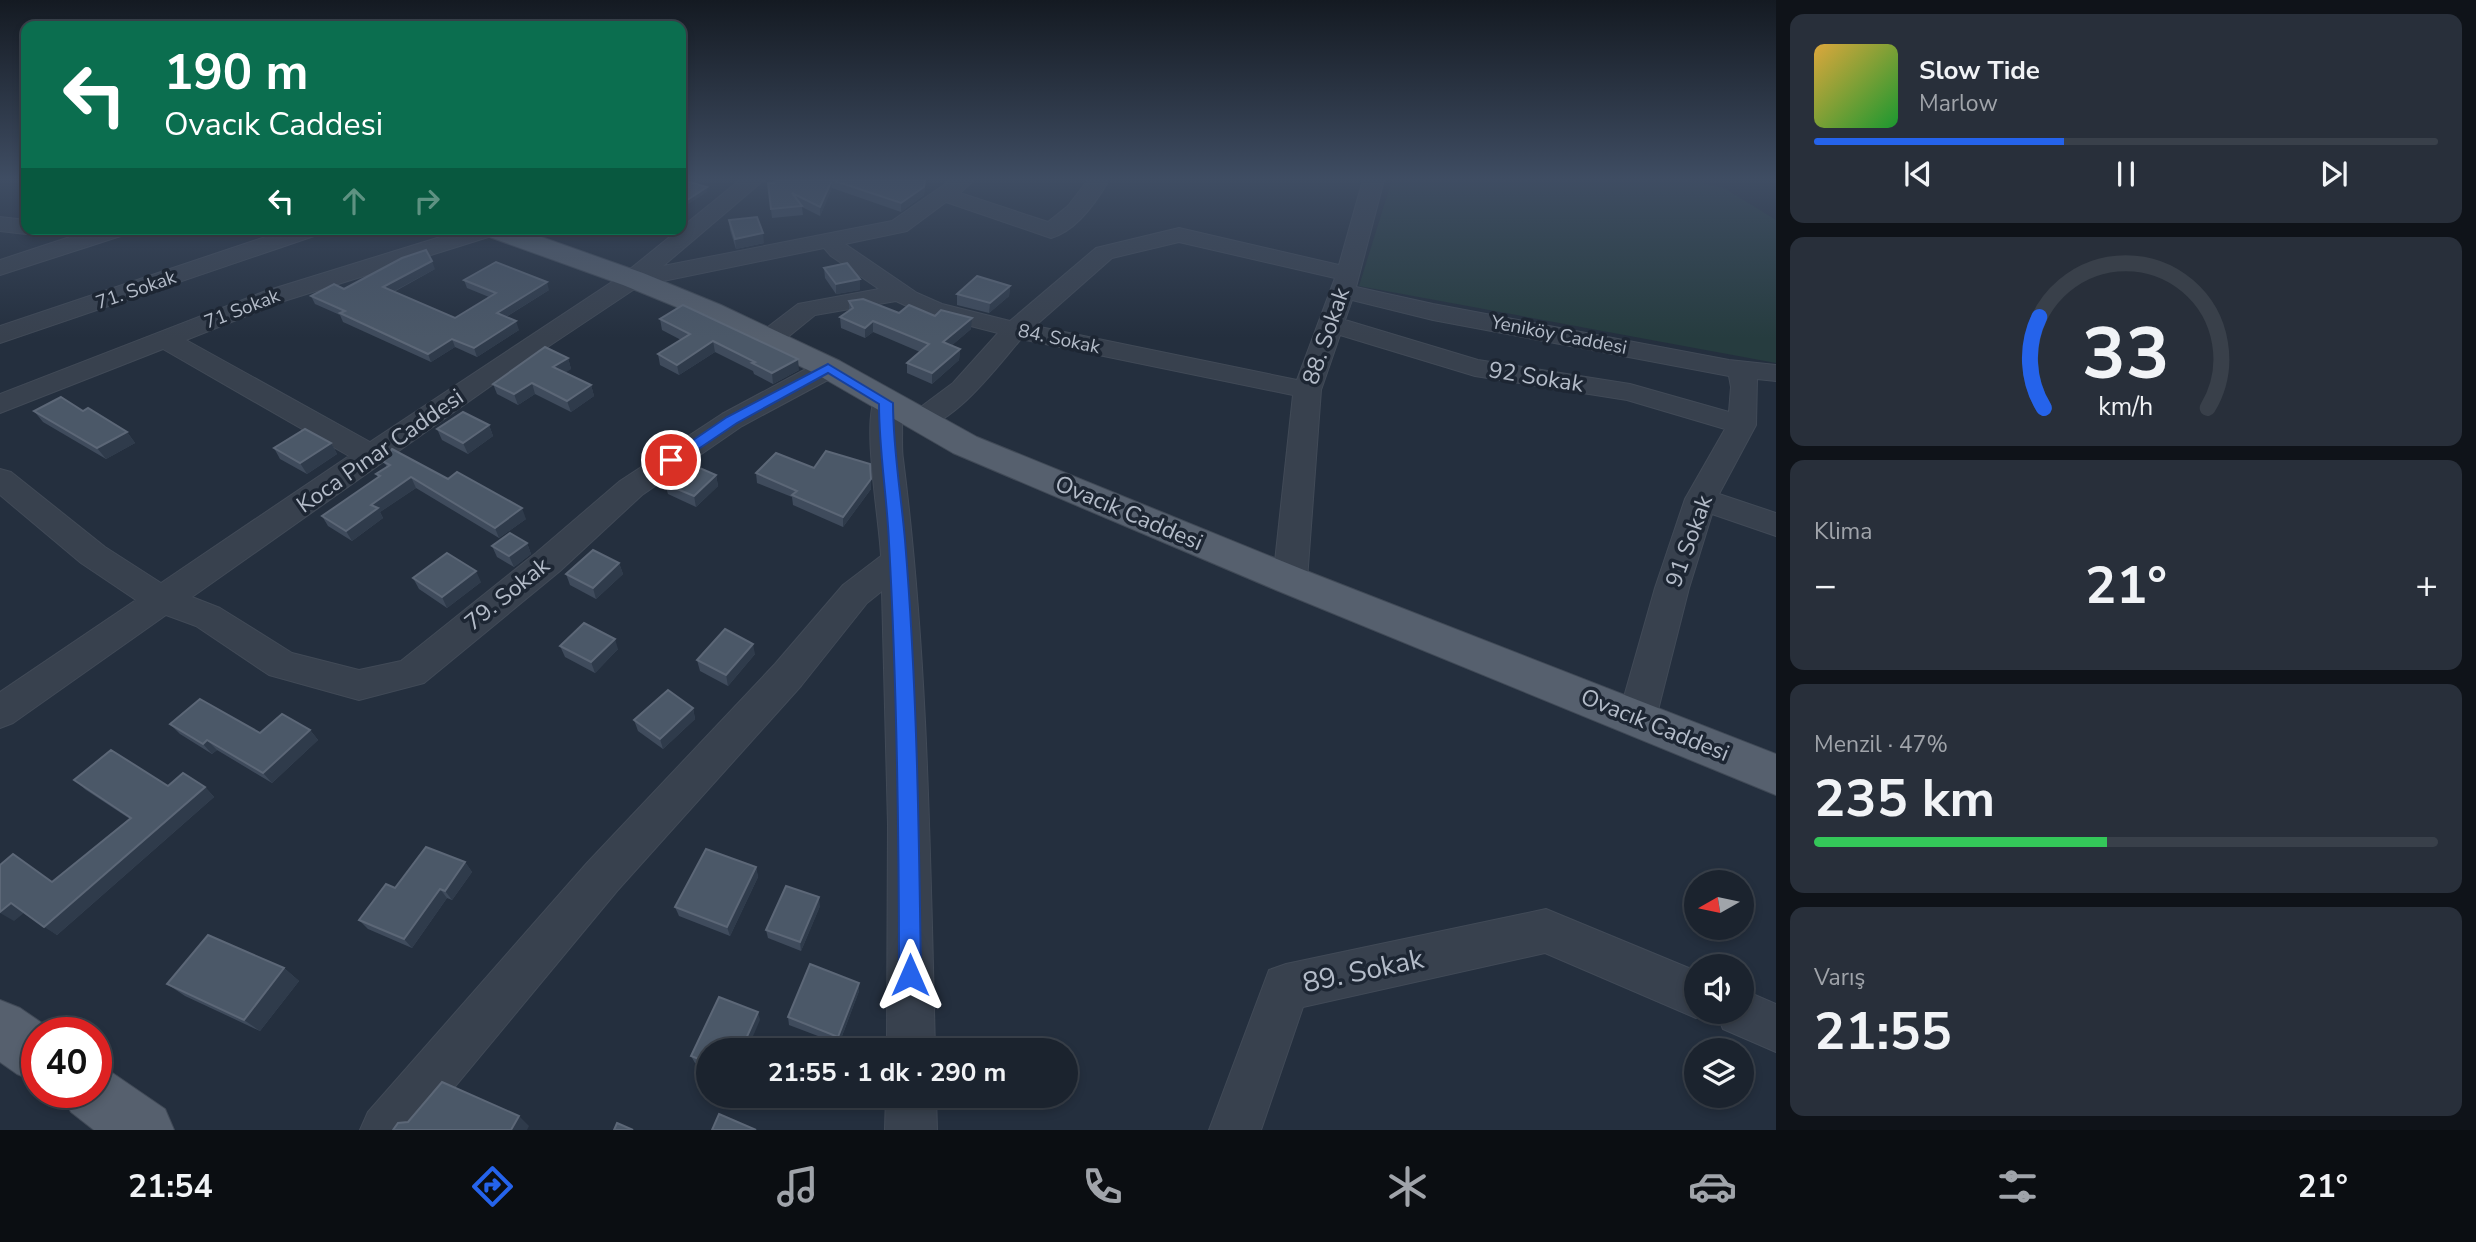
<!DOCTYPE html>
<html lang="tr">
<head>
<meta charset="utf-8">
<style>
	:root { --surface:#1b232e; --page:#282f3a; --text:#f1f3f6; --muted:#a0a4aa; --line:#39404a; --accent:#2563eb }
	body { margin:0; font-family:"Nunito Sans",sans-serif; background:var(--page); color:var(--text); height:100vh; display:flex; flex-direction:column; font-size:26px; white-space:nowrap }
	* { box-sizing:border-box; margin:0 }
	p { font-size:23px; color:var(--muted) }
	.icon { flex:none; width:38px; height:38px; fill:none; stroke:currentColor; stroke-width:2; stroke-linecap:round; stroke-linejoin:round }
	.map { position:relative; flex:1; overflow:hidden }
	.drawer { display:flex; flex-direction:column; gap:14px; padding:14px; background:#0f1319; width:700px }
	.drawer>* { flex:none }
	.hud { position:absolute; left:21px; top:21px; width:665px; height:214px; border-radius:14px; box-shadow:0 4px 10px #0003,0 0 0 2px var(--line); background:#0b6e4f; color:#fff; overflow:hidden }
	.needle { width:46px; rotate:261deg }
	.tools { position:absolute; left:1684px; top:870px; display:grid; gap:14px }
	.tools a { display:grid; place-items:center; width:70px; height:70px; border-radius:50%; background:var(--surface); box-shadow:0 4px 10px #0003,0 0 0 2px var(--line); font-size:35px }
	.speed { position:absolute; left:21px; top:1017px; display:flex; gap:14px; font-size:35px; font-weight:700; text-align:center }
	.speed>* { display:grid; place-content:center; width:91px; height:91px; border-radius:50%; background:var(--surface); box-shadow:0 4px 10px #0003,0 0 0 2px var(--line); line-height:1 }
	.speed .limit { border:10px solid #d22; background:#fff; color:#111 }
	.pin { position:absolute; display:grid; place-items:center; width:60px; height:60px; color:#fff; margin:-30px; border:4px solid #fff; border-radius:50%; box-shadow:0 2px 7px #0007 }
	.me { position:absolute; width:77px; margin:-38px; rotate:0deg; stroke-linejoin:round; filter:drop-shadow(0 0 5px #0008) }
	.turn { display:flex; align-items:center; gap:24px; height:147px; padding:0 28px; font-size:32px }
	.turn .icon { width:91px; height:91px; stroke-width:2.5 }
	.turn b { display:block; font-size:49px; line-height:60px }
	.lanes { display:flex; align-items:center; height:66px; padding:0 28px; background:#0003; justify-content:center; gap:35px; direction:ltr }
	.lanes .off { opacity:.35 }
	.big { font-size:52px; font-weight:700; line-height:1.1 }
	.drawer .widget { flex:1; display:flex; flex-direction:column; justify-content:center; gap:10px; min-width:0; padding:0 24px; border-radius:14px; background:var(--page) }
	.drawer .dial { align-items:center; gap:0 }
	.dial svg { height:182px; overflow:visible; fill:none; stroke:var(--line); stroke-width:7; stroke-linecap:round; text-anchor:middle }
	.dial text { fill:var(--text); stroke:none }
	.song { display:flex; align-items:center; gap:21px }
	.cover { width:84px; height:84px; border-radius:10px; background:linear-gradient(135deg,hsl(40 70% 55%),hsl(130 70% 35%)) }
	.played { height:7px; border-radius:4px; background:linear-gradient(90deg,var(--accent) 40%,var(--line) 40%) }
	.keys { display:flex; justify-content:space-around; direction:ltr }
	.heat { display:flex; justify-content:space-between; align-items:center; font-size:38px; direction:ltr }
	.charge { height:10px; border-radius:5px; background:linear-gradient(90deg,#34c759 47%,var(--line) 0) }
	.trip { position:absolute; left:696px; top:1038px; width:382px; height:70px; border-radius:35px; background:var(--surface); box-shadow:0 4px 10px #0003,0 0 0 2px var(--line); font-weight:700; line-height:70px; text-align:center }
	.tab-bar { display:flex; height:112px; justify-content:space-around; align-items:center; background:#0b0e12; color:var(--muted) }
	.tab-bar .icon { width:49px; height:49px }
	.tab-bar .selected { color:var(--accent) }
	.tab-bar b { font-size:32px; color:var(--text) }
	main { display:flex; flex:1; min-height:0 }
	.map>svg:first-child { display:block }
	.green { fill:#263c3f }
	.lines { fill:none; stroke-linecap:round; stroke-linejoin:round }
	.minor-casing { stroke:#414a57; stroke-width:2 }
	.major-casing { stroke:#414a57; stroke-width:2 }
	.minor { fill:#38414e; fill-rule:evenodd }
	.major { fill:#56606e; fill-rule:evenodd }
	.wall { fill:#3f4b5c }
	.shaded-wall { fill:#2f3b4b }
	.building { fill:#4b5868; stroke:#5c6777; stroke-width:2 }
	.route { fill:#2563eb; stroke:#184099; stroke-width:2 }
	.labels { text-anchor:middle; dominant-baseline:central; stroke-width:7; stroke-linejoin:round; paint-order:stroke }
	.far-street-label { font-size:19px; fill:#b4bcc9; stroke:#1d2633 }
	.street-label { font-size:23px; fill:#b4bcc9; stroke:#1d2633 }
	.near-street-label { font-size:28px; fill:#b4bcc9; stroke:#1d2633 }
</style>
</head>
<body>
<main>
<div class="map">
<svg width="1776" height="1130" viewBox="0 0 1776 1130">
	<rect width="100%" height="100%" fill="#242f3e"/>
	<polygon class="green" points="1392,180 1688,180 1724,188 1776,220 1776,363 1359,286"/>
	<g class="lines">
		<g class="minor-casing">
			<g id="minor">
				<path d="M 740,180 L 764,180 L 663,266 L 892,221 L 951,180 L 974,180 L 960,193 L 1048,222 L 1068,206 L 1088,180 L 1109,180 C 1097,201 1076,231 1051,238 L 946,202 L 907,231 L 845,244 L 917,293 L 942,304 L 1010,321 L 1096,248 L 1179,228 L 1339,265 L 1363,180 L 1384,180 L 1356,287 L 1433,304 L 1729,360 L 1776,365 L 1776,381 L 1757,379 L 1756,425 L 1719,494 L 1776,513 L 1776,536 L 1712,514 L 1689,588 L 1656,718 L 1650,729 L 1637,734 L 1624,729 L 1618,718 L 1655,588 L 1685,499 L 1725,429 L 1627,400 L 1475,376 L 1340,335 L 1321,390 L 1307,580 L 1302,589 L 1290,593 L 1278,589 L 1273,580 L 1293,395 L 1021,339 C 999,364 946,437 910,427 L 906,421 L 910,415 L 953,383 L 998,333 L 924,314 L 896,301 L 815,315 L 778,345 L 769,347 L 760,345 L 756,339 L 760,333 L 798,304 L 879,289 L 831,256 L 824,248 L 639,286 L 519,366 L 192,597 L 220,608 L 292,653 L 359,670 L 401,661 L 536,553 L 620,481 L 722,414 L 819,362 L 829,360 L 839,362 L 842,368 L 839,374 L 742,426 L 642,495 L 560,571 L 424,683 L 359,700 L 269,675 L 196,626 L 166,615 L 13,723 L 0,728 L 0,692 L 136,600 L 81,563 L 0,495 L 0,469 L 11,472 L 105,547 L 161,583 L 349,456 L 163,349 L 0,413 L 0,394 L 266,291 L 466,229 L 501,229 L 498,234 L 284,301 L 186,340 L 370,442 L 624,274 ZM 1179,242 L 1335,278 L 1297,380 L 1035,326 L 1112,258 ZM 1352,300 L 1433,320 L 1729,376 L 1731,387 L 1729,412 L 1630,384 L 1478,360 L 1345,320 Z"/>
				<polygon points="0,217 26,220 26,229 36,229 26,234 0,231"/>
				<polygon points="94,229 130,229 127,234 0,275 0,260"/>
				<polygon points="289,229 323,229 320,234 0,343 0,326"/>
				<path d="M 886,394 L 896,397 C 906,412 900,441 903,459 C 928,655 930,853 935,1050 L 887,1050 L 888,824 L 882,591 L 867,603 L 801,686 L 617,891 L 419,1130 L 360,1130 L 368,1112 L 587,863 L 775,664 L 843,585 L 881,556 C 880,524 861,419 876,397 Z"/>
				<polygon points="1546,909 1696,971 1696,1012 1713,1012 1696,1018 1545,953 1303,1007 1261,1130 1209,1130 1269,970 1286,964"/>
				<polygon points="1741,989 1776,1004 1776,1052 1723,1029 1716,1012 1741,1012"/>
				<polygon points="886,1096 936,1096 937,1130 885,1130"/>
			</g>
		</g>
		<g class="major-casing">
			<g id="major">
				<polygon points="480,229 519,229 643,273 721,305 840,361 977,437 1304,570 1776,754 1776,795 1276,590 953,453 818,375 701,317 623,285 484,235"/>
				<polygon points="0,1000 20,1008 55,1032 37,1032 37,1082 17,1074 0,1062"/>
				<polygon points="96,1065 111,1072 165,1109 174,1130 94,1130 71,1112 62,1092 96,1092"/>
			</g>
		</g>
		<use href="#minor" class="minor"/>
		<use href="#major" class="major"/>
	</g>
	<g class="wall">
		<polygon points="776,180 926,180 924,195 901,212 832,188 820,216 802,207 803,215 772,218 768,183 774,183"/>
		<polygon points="729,220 764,243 736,249 730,230"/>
		<polygon points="824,268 860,279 860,290 836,294 825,278"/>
		<polygon points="435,269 394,292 455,318 489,297 467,288 464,280 549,290 506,317 519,330 477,357 455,347 431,362 343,322 340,315 315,304 311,296"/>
		<polygon points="1010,286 1009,296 989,313 957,305 957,294"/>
		<polygon points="849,301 899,313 935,316 971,329 951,346 960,349 959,360 932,384 907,373 907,363 920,352 873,332 865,338 841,328 840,317 849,311"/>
		<polygon points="660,319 799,370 773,384 754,374 753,371 715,352 679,375 660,365 658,354 681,340 662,330"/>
		<polygon points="568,358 571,369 565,372 591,385 594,396 571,412 535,394 518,405 497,394 493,384"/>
		<polygon points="34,411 83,411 127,432 135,443 106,459 43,422"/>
		<polygon points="489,425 493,436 468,454 442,440 437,429"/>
		<polygon points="331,443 337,454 307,474 280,459 274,448"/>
		<polygon points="384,462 448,479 526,519 499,538 416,488 380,512 383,518 352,541 328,526 322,516 378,477 376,474 387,467"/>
		<polygon points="814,468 871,489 843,527 793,505 792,497 757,483 756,473"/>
		<polygon points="716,475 718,486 696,507 668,494 665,484"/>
		<polygon points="527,543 531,554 514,567 497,557 492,546"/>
		<polygon points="619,563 623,574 596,599 570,585 566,574"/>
		<polygon points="413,578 481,582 447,608 419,589"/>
		<polygon points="560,646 618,649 595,673 565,657"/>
		<polygon points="755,654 728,686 700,671 697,660"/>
		<polygon points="693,708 695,719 663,749 638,731 634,720"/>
		<polygon points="170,724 260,733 310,730 318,740 272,783 217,750 212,754 180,734"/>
		<polygon points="74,780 168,786 205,787 214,797 57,935 24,912 14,921 52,882 130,819 86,790"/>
		<polygon points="465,862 472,872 452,900 447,898 412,948 368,929 359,920 395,888"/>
		<polygon points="756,867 758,877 730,936 679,916 675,907"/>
		<polygon points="820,906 801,951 768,938 766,930"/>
		<polygon points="284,968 299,981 260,1031 185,996 167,984"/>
		<polygon points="859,991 839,1044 789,1025 788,1017"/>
		<polygon points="760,1020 709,1050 709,1069 695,1063 691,1056"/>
	</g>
	<g class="shaded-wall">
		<polygon points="832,180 832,188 820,216 820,207"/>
		<polygon points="926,180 924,195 901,212 901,203"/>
		<polygon points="707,187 707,192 681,209 681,204"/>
		<polygon points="763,233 764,243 736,249 735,239"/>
		<polygon points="432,261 435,269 387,295 383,287"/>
		<polygon points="860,279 860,290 836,294 836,284"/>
		<polygon points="547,282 549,290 499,321 497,313"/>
		<polygon points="1010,286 1009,296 989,313 990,303"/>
		<polygon points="972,318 971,329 943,353 943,342"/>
		<polygon points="516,321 519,330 477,357 474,348"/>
		<polygon points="873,321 873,332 865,338 865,328"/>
		<polygon points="452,339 455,347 431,362 428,354"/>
		<polygon points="713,341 715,352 679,375 677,365"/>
		<polygon points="960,349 959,360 932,384 932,373"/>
		<polygon points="568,358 571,369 557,378 553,367"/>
		<polygon points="798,359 799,370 773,384 772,373"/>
		<polygon points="532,383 535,394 518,405 514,394"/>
		<polygon points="591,385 594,396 571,412 567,401"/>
		<polygon points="489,425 493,436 468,454 463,443"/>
		<polygon points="127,432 135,443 106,459 97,448"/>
		<polygon points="331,443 337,454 307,474 300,463"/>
		<polygon points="716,475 718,486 696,507 694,496"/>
		<polygon points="411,477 416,488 380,512 383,518 352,541 346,531 371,505"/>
		<polygon points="871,479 871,489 843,527 843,517"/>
		<polygon points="522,508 526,519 499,538 495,528"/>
		<polygon points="527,543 531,554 514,567 509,556"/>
		<polygon points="619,563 623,574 596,599 593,588"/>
		<polygon points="476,571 481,582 447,608 442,597"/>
		<polygon points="615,639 618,649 595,673 591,662"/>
		<polygon points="753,644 755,654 728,686 726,675"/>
		<polygon points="693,708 695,719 663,749 660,739"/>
		<polygon points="310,730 318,740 272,783 263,773"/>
		<polygon points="207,740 217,750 212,754 203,744"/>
		<polygon points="205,787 214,797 57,935 44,927"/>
		<polygon points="465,862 472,872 452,900 445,891"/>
		<polygon points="756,867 758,877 730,936 727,927"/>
		<polygon points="440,889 447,898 412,948 404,939"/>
		<polygon points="819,897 820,906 801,951 800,942"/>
		<polygon points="11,903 25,912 14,921 0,913"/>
		<polygon points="284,968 299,981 260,1031 244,1020"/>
		<polygon points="859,983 859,991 839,1044 838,1037"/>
		<polygon points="758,1012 760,1020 747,1050 741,1050"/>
		<polygon points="519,1116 529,1126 527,1130 511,1130"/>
	</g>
	<g class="building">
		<polygon points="681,180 683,180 707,187 681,204"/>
		<polygon points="776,180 832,180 820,207 792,193 802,206 771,209 768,183 774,183"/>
		<polygon points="832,180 925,180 924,187 901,203"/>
		<polygon points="757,217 763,233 735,239 729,220"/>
		<polygon points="426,250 432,261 383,287 455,318 496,293 464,280 496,262 547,282 497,313 516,321 474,348 452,339 428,354 340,313 345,311 311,296 334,284 344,289 402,258"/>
		<polygon points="847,263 860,279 836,284 824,268"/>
		<polygon points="977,276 1010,286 990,303 957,294"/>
		<polygon points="863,299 899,313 909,305 935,316 941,310 972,318 943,342 960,349 932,373 907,363 929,344 873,321 865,328 840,317 853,308 849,301"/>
		<polygon points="683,305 798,359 772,373 752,363 755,362 713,341 677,365 658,354 690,334 660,319"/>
		<polygon points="545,347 568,358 553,367 591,385 567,401 532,383 514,394 493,384"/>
		<polygon points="61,397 83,411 88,408 127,432 97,448 34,411"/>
		<polygon points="463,412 489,425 463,443 437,429"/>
		<polygon points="305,429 331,443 300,463 274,448"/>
		<polygon points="392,449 448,479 457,472 522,508 495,528 411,477 371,505 378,508 346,531 322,516 380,476 376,474 390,465 384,462"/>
		<polygon points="826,451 870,464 871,479 843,517 792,495 797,491 756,473 776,453 814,468"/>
		<polygon points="688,463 716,475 694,496 665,484"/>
		<polygon points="510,533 527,543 509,556 492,546"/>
		<polygon points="593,550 619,563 593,588 566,574"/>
		<polygon points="447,553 476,571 442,597 413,578"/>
		<polygon points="584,623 615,639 591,662 560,646"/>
		<polygon points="725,629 753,644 726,675 697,660"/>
		<polygon points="668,690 693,708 660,739 634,720"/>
		<polygon points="200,699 260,733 282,714 310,730 263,773 207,740 203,744 170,724"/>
		<polygon points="111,750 168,786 183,773 205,787 44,927 11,903 0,912 0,865 13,854 52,882 131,818 74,780"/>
		<polygon points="426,847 465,862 445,891 440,889 404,939 359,920 386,884 395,888"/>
		<polygon points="706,849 756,867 727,927 675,907"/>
		<polygon points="786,886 819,897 800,942 766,930"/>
		<polygon points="208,935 284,968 244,1020 167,984"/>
		<polygon points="810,964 859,983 838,1037 788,1017"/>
		<polygon points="719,997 758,1012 741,1050 709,1050 709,1063 691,1056"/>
		<polygon points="442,1082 519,1116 511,1130 393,1130 398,1123 408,1122"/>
		<polygon points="719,1114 756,1130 712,1130"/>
		<polygon points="617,1123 633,1130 614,1130"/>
	</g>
	<linearGradient id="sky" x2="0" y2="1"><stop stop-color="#141a22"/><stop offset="0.53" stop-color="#3f4d63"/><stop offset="1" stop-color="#3f4d63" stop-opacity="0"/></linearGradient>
	<rect width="1776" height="338" fill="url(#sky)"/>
	<path class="route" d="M 828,364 L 893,403 C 893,449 901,494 905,540 C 917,684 919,830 921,975 L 918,983 L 910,986 L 902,983 L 899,975 C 899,831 897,687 889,543 C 887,496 879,451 879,404 L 828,373 L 737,423 L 676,464 L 671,465 L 664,460 L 727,417 Z"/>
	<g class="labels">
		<g class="far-street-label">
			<text transform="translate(136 290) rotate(-19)">71. Sokak</text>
			<text transform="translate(242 309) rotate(-21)">71 Sokak</text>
			<text transform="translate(1559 335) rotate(11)">Yeniköy Caddesi</text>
			<text transform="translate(1059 339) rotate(12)">84. Sokak</text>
		</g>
		<g class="street-label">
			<text transform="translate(1326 336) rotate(-71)">88. Sokak</text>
			<text transform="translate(1536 377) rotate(9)">92 Sokak</text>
			<text transform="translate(380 451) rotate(-35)">Koca Pınar Caddesi</text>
			<text transform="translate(1129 513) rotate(23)">Ovacık Caddesi</text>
			<text transform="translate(1689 541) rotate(-70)">91 Sokak</text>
			<text transform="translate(507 594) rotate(-39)">79. Sokak</text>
			<text transform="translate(1655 725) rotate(22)">Ovacık Caddesi</text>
		</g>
		<g class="near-street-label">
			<text transform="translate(1363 971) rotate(-12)">89. Sokak</text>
		</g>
	</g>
</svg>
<div class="tools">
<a><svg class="needle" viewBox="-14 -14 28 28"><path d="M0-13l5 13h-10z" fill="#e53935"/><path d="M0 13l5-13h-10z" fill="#a0a4aa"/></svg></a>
<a><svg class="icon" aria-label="sound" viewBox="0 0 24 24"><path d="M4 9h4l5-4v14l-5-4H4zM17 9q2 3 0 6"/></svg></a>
<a><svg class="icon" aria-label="layers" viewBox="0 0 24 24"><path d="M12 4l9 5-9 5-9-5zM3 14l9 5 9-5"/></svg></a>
</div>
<div class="speed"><div class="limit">40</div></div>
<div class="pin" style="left:671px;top:460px;background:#d93025"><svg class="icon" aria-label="arrive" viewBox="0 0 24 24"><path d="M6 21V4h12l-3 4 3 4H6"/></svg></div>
<svg class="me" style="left:910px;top:975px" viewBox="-20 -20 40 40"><path d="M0-17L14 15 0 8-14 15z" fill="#2563eb" stroke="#fff" stroke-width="4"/></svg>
<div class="trip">21:55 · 1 dk · 290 m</div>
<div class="hud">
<div class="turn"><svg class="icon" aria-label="left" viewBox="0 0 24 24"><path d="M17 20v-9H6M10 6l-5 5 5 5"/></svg><div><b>190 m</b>Ovacık Caddesi</div></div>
<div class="lanes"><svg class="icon" aria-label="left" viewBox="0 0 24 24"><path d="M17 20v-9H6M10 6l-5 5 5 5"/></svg><svg class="icon off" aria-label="ahead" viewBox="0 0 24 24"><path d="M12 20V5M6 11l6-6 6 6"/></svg><svg class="icon off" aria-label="right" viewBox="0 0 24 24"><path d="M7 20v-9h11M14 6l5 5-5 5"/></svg></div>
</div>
</div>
<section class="drawer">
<div class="widget">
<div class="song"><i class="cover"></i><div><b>Slow Tide</b><p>Marlow</p></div></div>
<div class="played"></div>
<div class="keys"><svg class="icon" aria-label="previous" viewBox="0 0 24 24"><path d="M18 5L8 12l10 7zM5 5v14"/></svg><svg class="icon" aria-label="pause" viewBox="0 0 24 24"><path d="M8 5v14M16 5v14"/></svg><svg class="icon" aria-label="next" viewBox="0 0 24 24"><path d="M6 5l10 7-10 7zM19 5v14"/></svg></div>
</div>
<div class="widget dial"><svg viewBox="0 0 100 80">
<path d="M14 69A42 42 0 1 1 86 69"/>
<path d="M14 69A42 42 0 0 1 12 29" stroke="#2563eb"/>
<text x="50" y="56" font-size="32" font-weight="700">33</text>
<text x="50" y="72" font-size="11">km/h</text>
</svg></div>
<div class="widget"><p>Klima</p>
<div class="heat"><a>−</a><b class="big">21°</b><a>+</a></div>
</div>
<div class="widget"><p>Menzil · 47%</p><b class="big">235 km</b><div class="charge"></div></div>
<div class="widget"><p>Varış</p><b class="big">21:55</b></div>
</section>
</main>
<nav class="tab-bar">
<b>21:54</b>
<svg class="icon selected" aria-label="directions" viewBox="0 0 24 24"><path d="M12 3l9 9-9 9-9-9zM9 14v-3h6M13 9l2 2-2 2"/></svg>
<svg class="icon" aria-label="music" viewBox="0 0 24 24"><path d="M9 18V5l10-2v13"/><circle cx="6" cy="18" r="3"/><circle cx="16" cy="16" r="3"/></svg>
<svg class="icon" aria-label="phone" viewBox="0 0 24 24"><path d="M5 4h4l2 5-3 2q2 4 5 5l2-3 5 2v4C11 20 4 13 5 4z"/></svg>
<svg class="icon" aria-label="climate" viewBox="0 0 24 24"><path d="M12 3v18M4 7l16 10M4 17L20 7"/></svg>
<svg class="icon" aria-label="car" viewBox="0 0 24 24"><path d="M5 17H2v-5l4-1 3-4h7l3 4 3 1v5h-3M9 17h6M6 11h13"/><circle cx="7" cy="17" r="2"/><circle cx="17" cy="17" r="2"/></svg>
<svg class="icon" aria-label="filters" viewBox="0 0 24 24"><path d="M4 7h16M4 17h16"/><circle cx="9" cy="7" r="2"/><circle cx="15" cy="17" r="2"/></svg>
<b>21°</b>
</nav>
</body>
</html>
